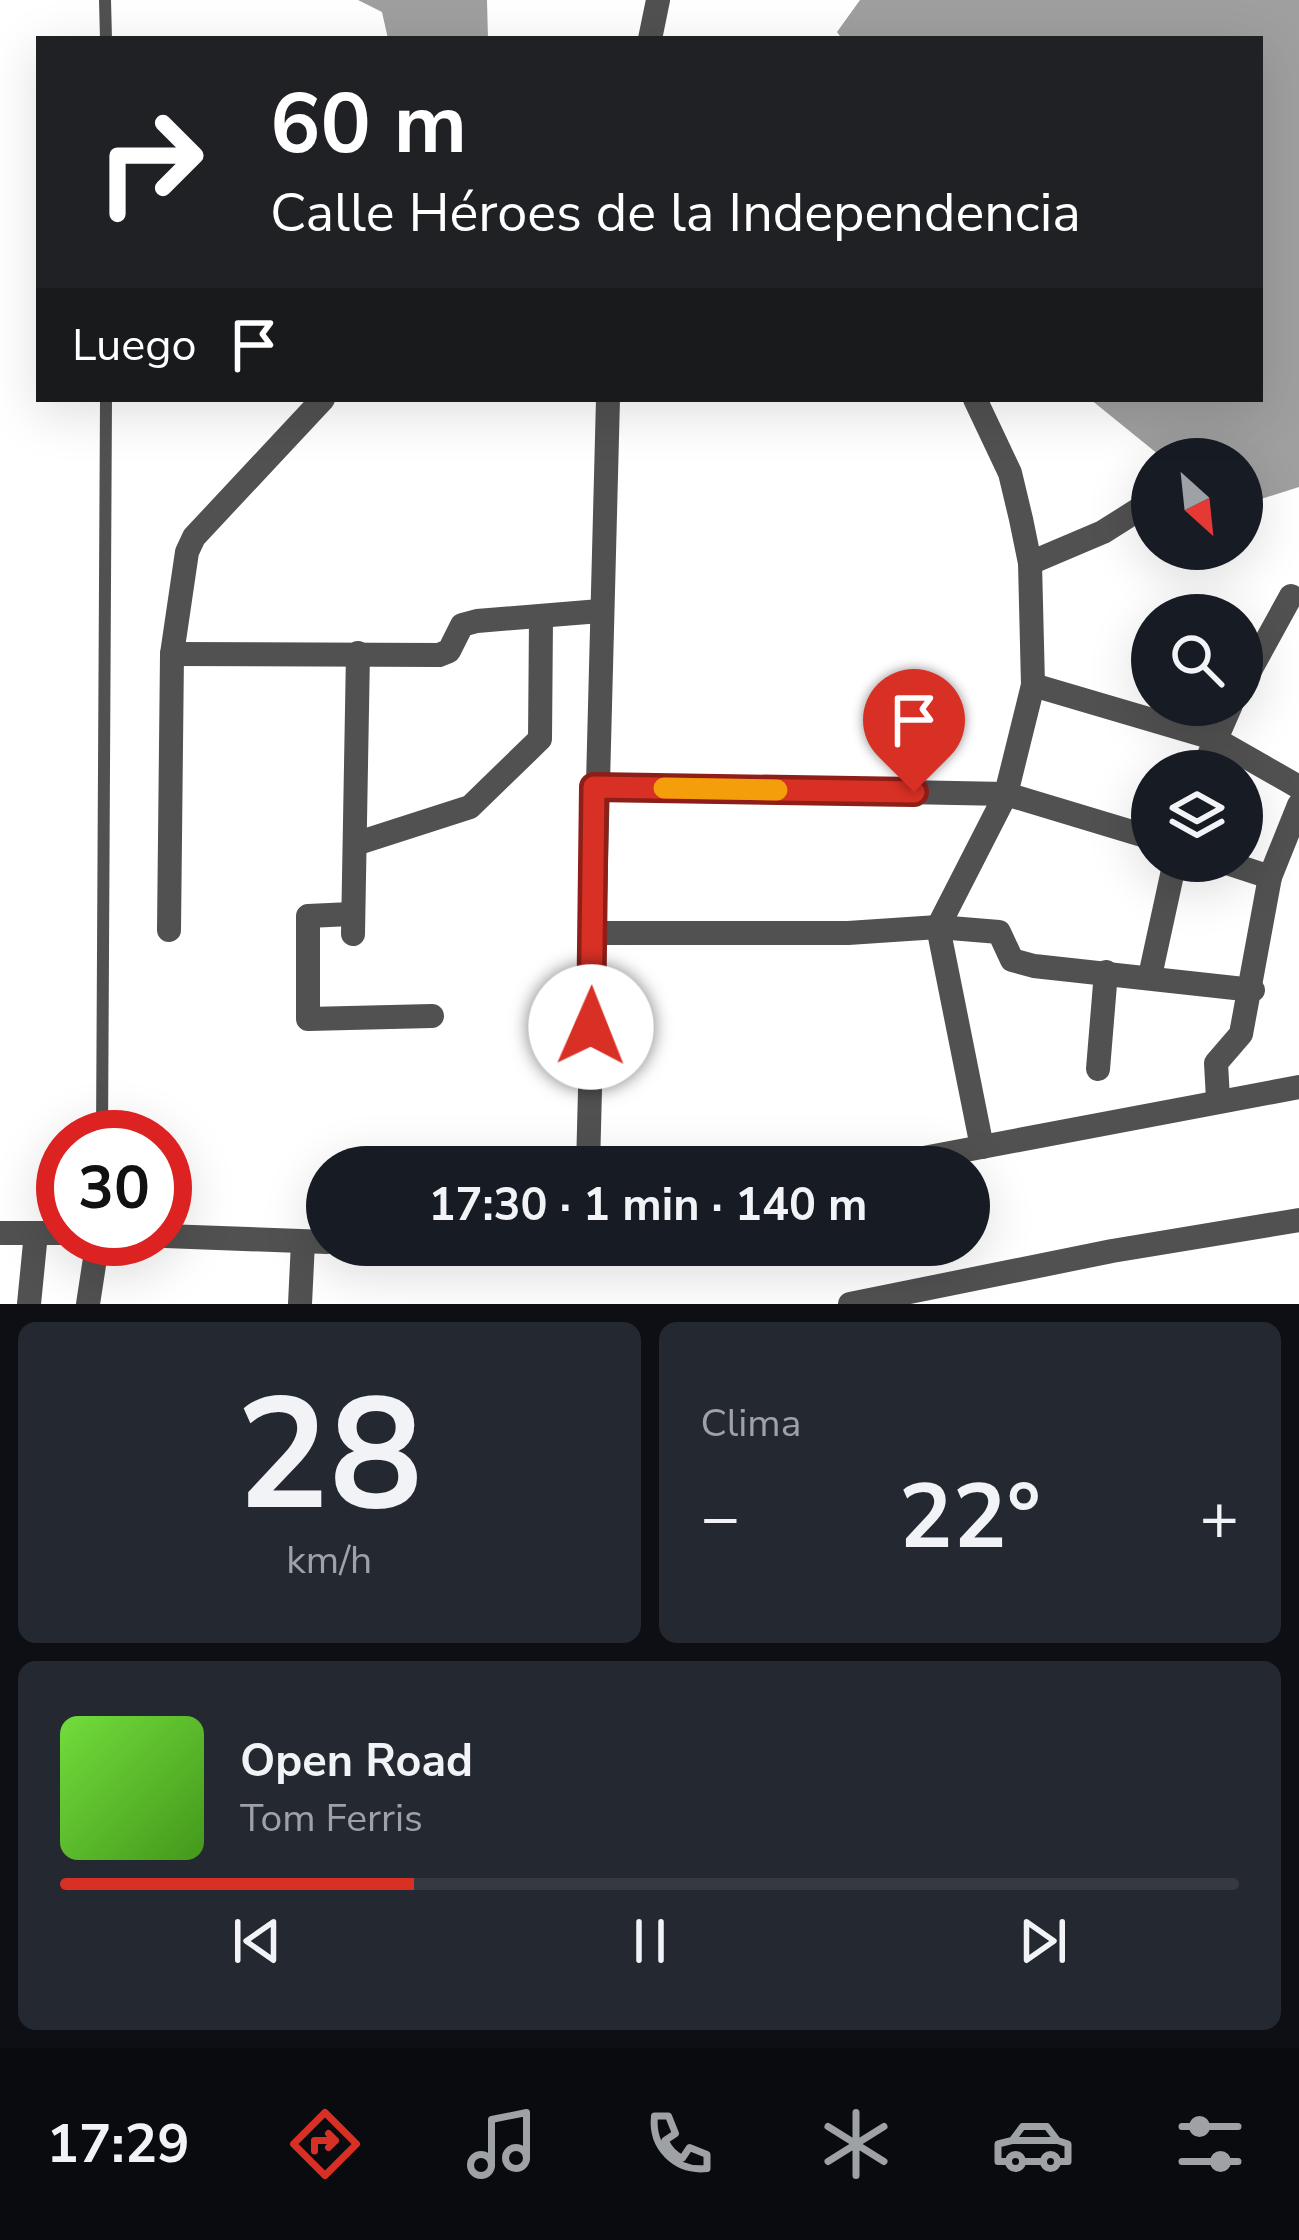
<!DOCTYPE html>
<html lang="es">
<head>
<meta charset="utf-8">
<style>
	:root { --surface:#171b24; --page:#242831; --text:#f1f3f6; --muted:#9ea1a6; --line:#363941; --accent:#d93025 }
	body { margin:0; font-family:"Nunito Sans",sans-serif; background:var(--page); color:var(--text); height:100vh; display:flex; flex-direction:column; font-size:45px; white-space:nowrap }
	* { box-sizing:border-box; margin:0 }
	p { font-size:39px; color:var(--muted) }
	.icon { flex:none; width:66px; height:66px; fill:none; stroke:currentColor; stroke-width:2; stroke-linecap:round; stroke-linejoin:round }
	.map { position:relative; height:1304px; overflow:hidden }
	.panel { display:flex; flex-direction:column; gap:18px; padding:18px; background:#0d0f14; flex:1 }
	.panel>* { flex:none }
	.top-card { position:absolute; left:36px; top:36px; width:1227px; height:366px; border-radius:0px; box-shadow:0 12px 48px #0002; background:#202124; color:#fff; overflow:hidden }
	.needle { width:78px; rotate:153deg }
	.fabs { position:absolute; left:1131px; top:438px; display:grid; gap:24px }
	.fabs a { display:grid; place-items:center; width:132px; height:132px; border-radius:50%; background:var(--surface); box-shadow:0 12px 48px #0002; font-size:60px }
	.speed { position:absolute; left:36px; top:1110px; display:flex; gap:24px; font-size:60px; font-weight:700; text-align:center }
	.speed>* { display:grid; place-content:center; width:156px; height:156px; border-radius:50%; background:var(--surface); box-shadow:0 12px 48px #0002; line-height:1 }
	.speed .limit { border:18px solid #d22; background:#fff; color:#111 }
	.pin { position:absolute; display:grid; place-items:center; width:102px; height:102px; color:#fff; margin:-123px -51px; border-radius:50% 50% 50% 0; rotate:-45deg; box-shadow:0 0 12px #0007 }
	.pin .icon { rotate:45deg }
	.me { position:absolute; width:132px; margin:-66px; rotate:1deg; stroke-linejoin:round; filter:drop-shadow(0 0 9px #0008) }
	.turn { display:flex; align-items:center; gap:42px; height:252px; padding:0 36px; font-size:54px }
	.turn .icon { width:156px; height:156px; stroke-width:2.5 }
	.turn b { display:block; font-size:84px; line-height:102px }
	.then { display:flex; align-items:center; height:114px; padding:0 36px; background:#0003; gap:24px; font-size:45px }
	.big { font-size:90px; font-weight:700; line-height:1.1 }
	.panel .widget { flex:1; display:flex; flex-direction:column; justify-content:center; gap:18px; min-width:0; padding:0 42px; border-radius:18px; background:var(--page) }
	.panel .dial { align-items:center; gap:0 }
	.dial b { font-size:156px; line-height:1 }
	.song { display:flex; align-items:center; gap:36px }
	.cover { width:144px; height:144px; border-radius:18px; background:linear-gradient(135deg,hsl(100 70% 55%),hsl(100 70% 35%)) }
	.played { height:12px; border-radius:6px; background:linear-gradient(90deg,var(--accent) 30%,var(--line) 30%) }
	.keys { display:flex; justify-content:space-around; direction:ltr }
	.heat { display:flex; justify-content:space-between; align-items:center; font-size:66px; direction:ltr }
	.panel .tiles { flex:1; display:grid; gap:18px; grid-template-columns:1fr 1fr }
	.widget:last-child { grid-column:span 2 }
	.trip { position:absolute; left:306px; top:1146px; width:684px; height:120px; border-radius:60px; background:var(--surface); box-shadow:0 12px 48px #0002; font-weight:700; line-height:120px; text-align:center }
	.menu { display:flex; height:192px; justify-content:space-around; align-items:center; background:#090b0e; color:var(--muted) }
	.menu .icon { width:84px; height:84px }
	.menu .current { color:var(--accent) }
	.menu b { font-size:54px; color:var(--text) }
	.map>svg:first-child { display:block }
	.water { fill:#9f9f9f }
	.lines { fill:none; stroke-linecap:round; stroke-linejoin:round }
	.lane { stroke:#515151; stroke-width:12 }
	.street { stroke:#515151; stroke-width:24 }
	.route-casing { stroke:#8d1f18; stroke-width:30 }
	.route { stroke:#d93025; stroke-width:21 }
	.slow { stroke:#f59e0b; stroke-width:21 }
</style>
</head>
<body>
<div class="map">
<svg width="1299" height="1304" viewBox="0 0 1299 1304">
	<rect width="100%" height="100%" fill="#fff"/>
	<g class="water">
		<polygon points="358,0 487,0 488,39 388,39 382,12"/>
		<polygon points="860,0 1299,0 1299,487 1258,500 1242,493 1242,459 1164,459 1090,399 1260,399 1260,39 842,39 837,32"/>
	</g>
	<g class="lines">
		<g class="lane">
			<polyline points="105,0 106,39"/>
			<polyline points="102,1137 106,399"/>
		</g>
		<g class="street">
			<polyline points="650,39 658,0"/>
			<polyline points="975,399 1010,473 1021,519 1030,563 1033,685 1006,794 938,927 982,1147"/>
			<polyline points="1030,563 1103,532 1152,501"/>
			<polyline points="172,654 439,655 449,651 462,625 477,621 600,611"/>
			<polyline points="1033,685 1213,738 1299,787"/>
			<polyline points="1242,685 1291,596"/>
			<polyline points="1202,771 1231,705"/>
			<polyline points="594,786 1006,794 1152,838"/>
			<polyline points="355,844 470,807 540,739 541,619"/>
			<polyline points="1221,861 1270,877"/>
			<polyline points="351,914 308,916 308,1019 432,1016"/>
			<polyline points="169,930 172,654 187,552 194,537 323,399"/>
			<polyline points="594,933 848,933 938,927 999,932 1012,960 1034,966 1253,990"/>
			<polyline points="353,934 358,653"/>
			<polyline points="1150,976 1175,861"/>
			<polyline points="1098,1069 1106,972"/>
			<polyline points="1218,1099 1216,1063 1241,1034 1270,877 1299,805"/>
			<polyline points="588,1167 608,399"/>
			<polyline points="876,1167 1299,1087"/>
			<polyline points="0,1233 63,1233"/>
			<polyline points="165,1236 327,1242"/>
			<polyline points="29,1304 36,1233"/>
			<polyline points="88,1304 98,1239"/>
			<polyline points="300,1304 303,1242"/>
			<polyline points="850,1304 1112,1251 1299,1220"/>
		</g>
	</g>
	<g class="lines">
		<g class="route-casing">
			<polyline id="route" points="591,1027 594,787 914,792"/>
		</g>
		<use href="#route" class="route"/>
		<polyline class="slow" points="664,788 777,790"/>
	</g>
</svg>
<div class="fabs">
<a><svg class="needle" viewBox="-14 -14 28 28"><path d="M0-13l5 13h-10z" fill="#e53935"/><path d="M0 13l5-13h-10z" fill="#9ea1a6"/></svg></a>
<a><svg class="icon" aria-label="search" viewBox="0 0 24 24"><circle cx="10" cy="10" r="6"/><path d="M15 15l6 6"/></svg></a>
<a><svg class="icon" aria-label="layers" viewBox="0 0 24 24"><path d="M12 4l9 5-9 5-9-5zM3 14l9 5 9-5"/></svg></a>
</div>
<div class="speed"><div class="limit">30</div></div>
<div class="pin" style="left:914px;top:792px;background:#d93025"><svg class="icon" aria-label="arrive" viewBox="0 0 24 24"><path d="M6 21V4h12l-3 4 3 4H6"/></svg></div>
<svg class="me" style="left:591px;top:1027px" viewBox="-20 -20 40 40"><circle r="19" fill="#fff"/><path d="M0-13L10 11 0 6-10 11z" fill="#d93025"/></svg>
<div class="trip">17:30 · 1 min · 140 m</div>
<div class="top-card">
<div class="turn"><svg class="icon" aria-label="right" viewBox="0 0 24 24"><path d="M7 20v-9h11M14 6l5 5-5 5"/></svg><div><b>60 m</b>Calle Héroes de la Independencia</div></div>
<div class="then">Luego<svg class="icon" aria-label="arrive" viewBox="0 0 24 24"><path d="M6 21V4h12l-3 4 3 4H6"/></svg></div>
</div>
</div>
<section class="panel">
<div class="tiles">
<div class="widget dial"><b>28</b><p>km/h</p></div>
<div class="widget"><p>Clima</p>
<div class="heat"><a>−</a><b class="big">22°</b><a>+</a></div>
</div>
<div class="widget">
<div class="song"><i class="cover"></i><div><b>Open Road</b><p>Tom Ferris</p></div></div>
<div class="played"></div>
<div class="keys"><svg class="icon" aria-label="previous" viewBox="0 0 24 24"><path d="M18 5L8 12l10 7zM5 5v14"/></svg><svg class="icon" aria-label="pause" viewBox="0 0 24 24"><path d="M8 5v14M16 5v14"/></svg><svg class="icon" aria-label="next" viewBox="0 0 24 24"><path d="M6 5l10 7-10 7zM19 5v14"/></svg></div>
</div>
</div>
</section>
<nav class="menu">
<b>17:29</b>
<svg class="icon current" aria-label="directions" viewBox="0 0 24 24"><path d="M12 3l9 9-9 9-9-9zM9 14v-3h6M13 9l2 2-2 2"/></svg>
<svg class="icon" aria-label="music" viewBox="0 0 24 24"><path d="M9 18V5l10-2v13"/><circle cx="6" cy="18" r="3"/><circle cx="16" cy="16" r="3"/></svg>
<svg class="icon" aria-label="phone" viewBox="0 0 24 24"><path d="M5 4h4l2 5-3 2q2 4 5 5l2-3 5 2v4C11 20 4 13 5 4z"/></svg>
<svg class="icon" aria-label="climate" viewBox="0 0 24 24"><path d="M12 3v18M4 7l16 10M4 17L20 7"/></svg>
<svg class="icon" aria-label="car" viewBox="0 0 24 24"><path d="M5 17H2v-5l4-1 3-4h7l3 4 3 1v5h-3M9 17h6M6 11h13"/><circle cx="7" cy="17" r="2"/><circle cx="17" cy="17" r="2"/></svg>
<svg class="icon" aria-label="filters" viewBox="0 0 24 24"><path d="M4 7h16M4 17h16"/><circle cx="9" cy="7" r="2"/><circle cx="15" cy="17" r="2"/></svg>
</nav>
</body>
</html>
